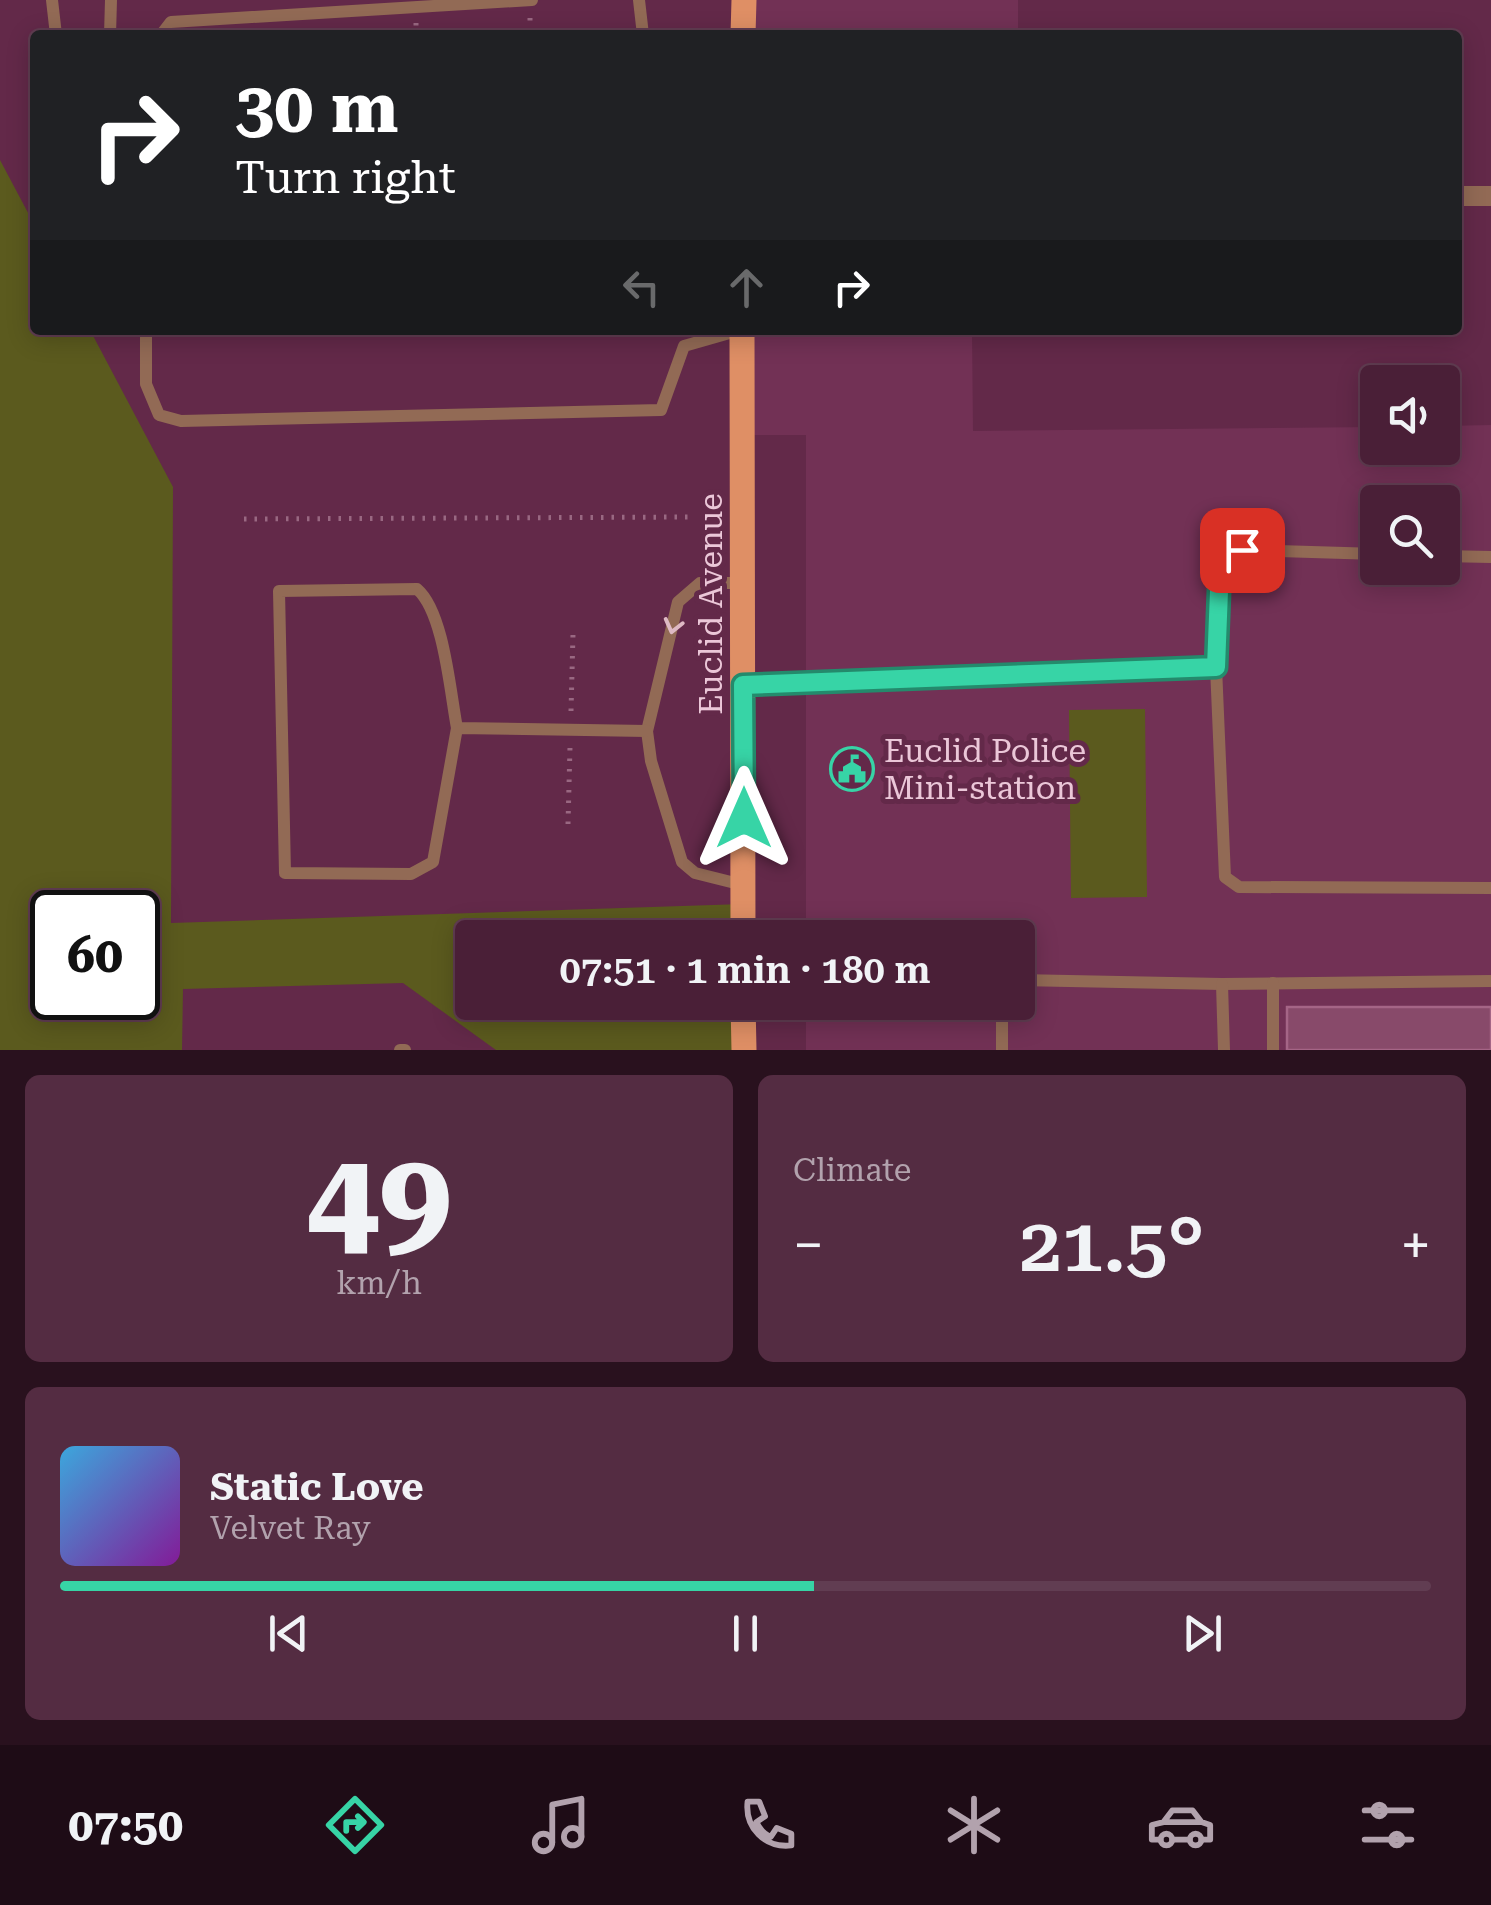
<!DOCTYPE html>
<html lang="en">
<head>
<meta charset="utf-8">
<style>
	:root { --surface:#4a1f37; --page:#542c42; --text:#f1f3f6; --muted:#b2a2ad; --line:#613d52; --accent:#37d4a6 }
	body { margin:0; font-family:"Roboto Serif",serif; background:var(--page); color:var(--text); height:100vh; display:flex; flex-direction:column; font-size:38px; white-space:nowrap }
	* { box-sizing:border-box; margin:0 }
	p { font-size:32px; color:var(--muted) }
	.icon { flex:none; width:55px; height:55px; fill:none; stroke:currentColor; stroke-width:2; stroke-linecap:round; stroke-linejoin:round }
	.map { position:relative; height:1050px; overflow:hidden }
	.details { display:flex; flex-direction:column; gap:25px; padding:25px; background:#29111e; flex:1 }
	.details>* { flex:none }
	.guide { position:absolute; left:30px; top:30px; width:1432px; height:305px; border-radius:10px; box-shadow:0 5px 25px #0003,0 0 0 2px var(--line); background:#202124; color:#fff; overflow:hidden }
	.controls { position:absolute; left:1360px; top:365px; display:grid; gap:20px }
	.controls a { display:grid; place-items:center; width:100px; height:100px; border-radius:10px; background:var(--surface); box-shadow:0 5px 25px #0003,0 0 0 2px var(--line); font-size:50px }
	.speed { position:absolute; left:30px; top:890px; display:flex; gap:20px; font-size:50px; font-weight:700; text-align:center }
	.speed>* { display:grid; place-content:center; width:130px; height:130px; border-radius:50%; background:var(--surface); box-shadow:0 5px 25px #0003,0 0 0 2px var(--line); line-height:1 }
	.speed .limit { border:5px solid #111; border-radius:15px; background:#fff; color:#111 }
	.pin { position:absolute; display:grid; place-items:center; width:85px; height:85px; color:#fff; margin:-42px; border-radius:20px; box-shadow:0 5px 15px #0006 }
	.me { position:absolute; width:110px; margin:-55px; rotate:0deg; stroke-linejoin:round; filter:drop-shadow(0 0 8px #0008) }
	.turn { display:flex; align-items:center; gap:35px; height:210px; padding:0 40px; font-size:45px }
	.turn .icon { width:130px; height:130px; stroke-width:2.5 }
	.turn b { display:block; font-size:70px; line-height:85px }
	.lanes { display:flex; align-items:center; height:95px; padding:0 40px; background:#0003; justify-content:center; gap:50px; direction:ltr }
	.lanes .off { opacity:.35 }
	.big { font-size:75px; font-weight:600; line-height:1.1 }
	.details .tile { flex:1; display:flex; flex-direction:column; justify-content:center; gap:15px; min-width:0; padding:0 35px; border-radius:15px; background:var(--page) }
	.details .dial { align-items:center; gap:0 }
	.dial b { font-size:130px; line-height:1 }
	.song { display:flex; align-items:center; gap:30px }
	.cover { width:120px; height:120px; border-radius:15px; background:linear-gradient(135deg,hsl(200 70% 55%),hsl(290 70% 35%)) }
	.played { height:10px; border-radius:5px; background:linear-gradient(90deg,var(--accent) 55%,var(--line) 55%) }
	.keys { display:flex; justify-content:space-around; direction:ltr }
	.heat { display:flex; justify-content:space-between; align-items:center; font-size:55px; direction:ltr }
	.details .tiles { flex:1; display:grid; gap:25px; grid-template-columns:1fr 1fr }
	.tile:last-child { grid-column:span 2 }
	.trip { position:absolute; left:455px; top:920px; width:580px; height:100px; border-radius:10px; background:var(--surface); box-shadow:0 5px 25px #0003,0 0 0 2px var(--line); font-weight:600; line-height:100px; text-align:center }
	.tabs { display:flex; height:160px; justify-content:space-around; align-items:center; background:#1e0c16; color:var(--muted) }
	.tabs .icon { width:70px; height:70px }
	.tabs .current { color:var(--accent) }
	.tabs b { font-size:45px; color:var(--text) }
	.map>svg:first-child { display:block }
	.built { fill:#723155; fill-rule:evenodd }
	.green { fill:#5b5a1e; fill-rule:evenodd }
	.building { fill:#884a6a; stroke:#a56586; stroke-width:2.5 }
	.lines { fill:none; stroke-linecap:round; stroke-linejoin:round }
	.path { stroke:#996882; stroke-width:5; stroke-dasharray:2.5 8; stroke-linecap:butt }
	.service { stroke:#926a55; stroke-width:12 }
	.minor { stroke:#926a55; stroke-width:20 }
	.primary { stroke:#df8f65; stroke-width:25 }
	.oneway { stroke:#deb9c4 }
	.route-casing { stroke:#248a6c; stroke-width:25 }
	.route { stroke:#37d4a6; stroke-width:18 }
	.labels { text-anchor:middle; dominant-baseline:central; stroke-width:10; stroke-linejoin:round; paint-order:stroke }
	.street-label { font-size:32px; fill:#ebc7d8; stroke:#632949 }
	.poi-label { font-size:32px; fill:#ebc7d8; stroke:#632949; text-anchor:start }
</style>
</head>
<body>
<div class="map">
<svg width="1491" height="1050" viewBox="0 0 1491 1050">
	<rect width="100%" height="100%" fill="#632949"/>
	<g class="built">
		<polygon points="744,0 1018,0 1018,35 743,35"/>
		<path d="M 742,330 L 972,330 L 973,431 L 1377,427 L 1378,448 L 1442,448 L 1443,426 L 1491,425 L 1491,1050 L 806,1050 L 806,1003 L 1018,1002 L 1018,938 L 806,937 L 806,435 L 743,435 ZM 1378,502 L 1442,502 L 1442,568 L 1378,568 Z"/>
	</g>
	<g class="green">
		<path d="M 0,160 L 35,226 L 35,330 L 90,330 L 173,487 L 171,923 L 743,904 L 743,937 L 472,938 L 472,1002 L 743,1003 L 744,1050 L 496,1050 L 403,983 L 183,989 L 182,1050 L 0,1050 ZM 52,912 L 138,912 L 138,998 L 52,998 Z"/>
		<polygon points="1145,709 1147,897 1071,898 1069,710"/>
	</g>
	<rect class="building" x="1287" y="1007" width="204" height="43"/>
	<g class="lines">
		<g class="path">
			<polyline points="530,18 530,35"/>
			<polyline points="416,23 416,35"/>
			<polyline points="244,519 689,517"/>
			<polyline points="571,711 573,634"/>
			<polyline points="568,824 570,747"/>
		</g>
		<g class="service">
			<polyline points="52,0 56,35"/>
			<polyline points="639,0 643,35"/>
			<polyline points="110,35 111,0"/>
			<polyline points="161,35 171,22 532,0"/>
			<polyline points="146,330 146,384 159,415 181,421 661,410 684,346 740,330"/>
			<polyline points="1378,554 1243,550 1220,566 1216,667 1225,877 1239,887 1491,888"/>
			<polyline points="1442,556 1491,557"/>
			<polyline points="743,583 700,583 678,602 647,731 651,761 682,862 695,873 743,885"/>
			<polyline points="743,685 1216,667"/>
			<path d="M 457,728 L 433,862 L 411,874 L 285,873 L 279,591 L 417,589 C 444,612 450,692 457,728 L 647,731"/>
			<polyline points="1018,980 1222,984 1491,981"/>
			<polyline points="1222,984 1224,1050"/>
			<polyline points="1002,1002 1002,1050"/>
			<polyline points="400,1050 405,1050"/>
			<polyline points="1273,1050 1273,983"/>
		</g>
		<polyline class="minor" points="1458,196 1491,196"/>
		<g class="primary">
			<polyline points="743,35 744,0"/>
			<polyline points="742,330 743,938"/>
			<polyline points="743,1002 744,1050"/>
		</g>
	</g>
	<defs><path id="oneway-chevron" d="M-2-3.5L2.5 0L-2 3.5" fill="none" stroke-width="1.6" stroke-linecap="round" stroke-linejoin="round" transform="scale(2.5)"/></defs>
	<use class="oneway" href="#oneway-chevron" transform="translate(673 626) rotate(104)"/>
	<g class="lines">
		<g class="route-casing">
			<polyline id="route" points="744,818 743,685 1216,667 1220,566 1242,550"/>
		</g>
		<use href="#route" class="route"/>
	</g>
	<defs>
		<g id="civic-ring" transform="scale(2.25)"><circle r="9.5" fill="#632949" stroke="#37d4a6" stroke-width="1.5"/><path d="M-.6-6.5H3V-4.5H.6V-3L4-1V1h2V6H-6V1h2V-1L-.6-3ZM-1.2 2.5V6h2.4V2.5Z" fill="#37d4a6"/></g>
	</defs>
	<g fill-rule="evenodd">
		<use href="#civic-ring" x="852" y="769"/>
	</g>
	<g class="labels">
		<g class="street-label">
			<text transform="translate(711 604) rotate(-90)">Euclid Avenue</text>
		</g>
		<g class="poi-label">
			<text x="884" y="751">Euclid Police<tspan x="884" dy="37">Mini-station</tspan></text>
		</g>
	</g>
</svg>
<div class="controls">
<a><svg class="icon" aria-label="sound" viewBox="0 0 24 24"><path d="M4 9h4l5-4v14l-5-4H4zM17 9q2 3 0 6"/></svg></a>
<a><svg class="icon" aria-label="search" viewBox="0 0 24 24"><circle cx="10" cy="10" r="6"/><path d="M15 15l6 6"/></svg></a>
</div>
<div class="speed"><div class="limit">60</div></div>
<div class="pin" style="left:1242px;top:550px;background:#d93025"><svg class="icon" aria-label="arrive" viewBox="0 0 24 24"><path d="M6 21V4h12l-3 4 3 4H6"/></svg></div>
<svg class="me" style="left:744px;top:818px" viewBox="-20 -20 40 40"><path d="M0-17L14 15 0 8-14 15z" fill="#37d4a6" stroke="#fff" stroke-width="4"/></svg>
<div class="trip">07:51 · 1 min · 180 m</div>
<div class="guide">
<div class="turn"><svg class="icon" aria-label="right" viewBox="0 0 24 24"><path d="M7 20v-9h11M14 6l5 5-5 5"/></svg><div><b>30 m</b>Turn right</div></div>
<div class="lanes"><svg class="icon off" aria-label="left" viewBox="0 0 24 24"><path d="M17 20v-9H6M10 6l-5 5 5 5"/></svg><svg class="icon off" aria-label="ahead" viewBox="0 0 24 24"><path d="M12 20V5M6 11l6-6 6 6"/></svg><svg class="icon" aria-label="right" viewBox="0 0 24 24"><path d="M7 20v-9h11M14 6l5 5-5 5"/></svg></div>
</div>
</div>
<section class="details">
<div class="tiles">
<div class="tile dial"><b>49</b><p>km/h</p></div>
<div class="tile"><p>Climate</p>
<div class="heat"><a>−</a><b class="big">21.5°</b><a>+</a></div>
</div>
<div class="tile">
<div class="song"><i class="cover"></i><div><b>Static Love</b><p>Velvet Ray</p></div></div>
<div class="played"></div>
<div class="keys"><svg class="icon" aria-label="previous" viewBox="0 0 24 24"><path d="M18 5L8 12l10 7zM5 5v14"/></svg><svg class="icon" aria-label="pause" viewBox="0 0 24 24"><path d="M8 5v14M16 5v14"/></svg><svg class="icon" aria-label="next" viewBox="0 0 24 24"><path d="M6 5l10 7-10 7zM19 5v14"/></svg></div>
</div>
</div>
</section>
<nav class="tabs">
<b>07:50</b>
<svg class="icon current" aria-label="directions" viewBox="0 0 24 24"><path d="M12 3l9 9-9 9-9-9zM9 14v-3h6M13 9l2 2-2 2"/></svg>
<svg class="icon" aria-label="music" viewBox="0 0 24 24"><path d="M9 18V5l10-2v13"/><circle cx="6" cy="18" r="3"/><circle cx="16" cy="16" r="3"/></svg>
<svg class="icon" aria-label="phone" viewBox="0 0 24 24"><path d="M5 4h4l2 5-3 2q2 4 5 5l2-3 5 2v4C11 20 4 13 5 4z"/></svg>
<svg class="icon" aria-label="climate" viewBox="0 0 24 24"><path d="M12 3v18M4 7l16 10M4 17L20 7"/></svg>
<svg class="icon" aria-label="car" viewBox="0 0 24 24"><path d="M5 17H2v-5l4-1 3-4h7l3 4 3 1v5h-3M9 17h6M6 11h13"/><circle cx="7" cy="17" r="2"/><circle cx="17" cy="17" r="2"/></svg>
<svg class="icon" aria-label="filters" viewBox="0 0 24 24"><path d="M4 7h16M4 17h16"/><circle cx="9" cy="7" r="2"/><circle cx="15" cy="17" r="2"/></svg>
</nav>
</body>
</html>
